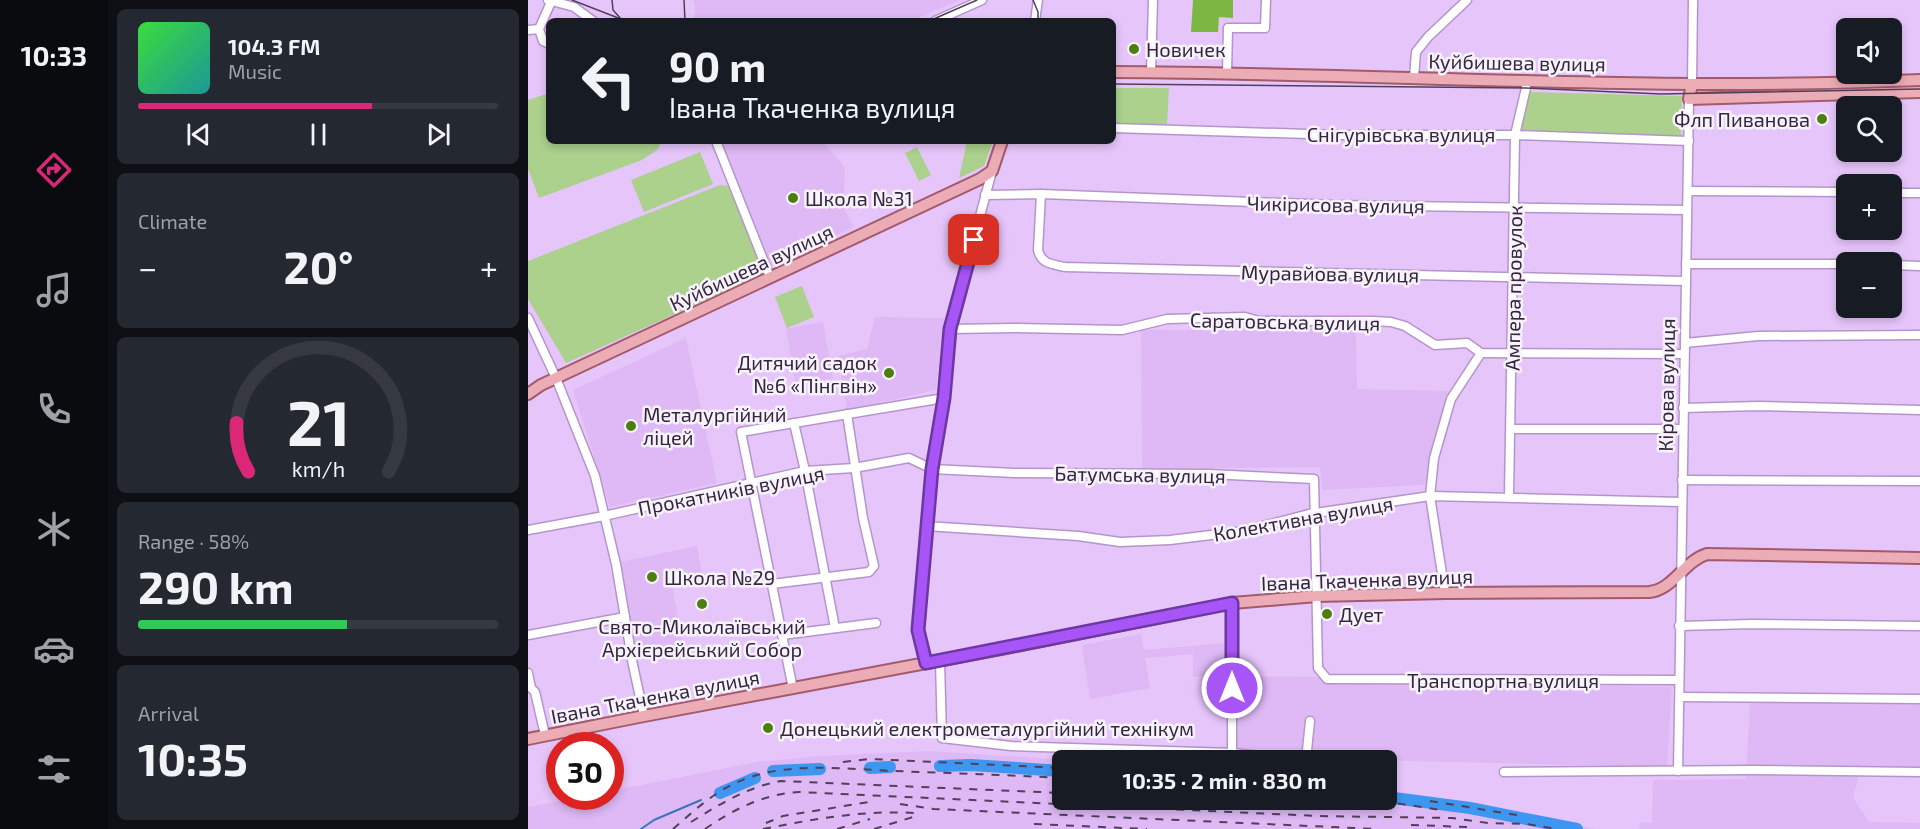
<!DOCTYPE html>
<html lang="en">
<head>
<meta charset="utf-8">
<style>
	:root { --surface:#171b24; --page:#242831; --text:#f1f3f6; --muted:#9ea1a6; --line:#363941; --accent:#db2777 }
	body { margin:0; font-family:"Exo 2",sans-serif; background:var(--page); color:var(--text); height:100vh; display:flex; flex-direction:column; font-size:22px; white-space:nowrap }
	* { box-sizing:border-box; margin:0 }
	p { font-size:20px; color:var(--muted) }
	.icon { flex:none; width:33px; height:33px; fill:none; stroke:currentColor; stroke-width:2; stroke-linecap:round; stroke-linejoin:round }
	.map { position:relative; flex:1; overflow:hidden }
	.sheet { display:flex; flex-direction:column; gap:9px; padding:9px; background:#0d0f14; width:420px }
	.sheet>* { flex:none }
	.banner { position:absolute; left:18px; top:18px; width:570px; height:126px; border-radius:9px; box-shadow:0 3px 9px #0003; background:#171b24; color:var(--text); overflow:hidden }
	.tools { position:absolute; left:1308px; top:18px; display:grid; gap:12px }
	.tools a { display:grid; place-items:center; width:66px; height:66px; border-radius:9px; background:var(--surface); box-shadow:0 3px 9px #0003; font-size:30px }
	.speed { position:absolute; left:18px; top:732px; display:flex; gap:12px; font-size:30px; font-weight:700; text-align:center }
	.speed>* { display:grid; place-content:center; width:78px; height:78px; border-radius:50%; background:var(--surface); box-shadow:0 3px 9px #0003; line-height:1 }
	.speed .limit { border:9px solid #d22; background:#fff; color:#111 }
	.pin { position:absolute; display:grid; place-items:center; width:51px; height:51px; color:#fff; margin:-26px; border-radius:12px; box-shadow:0 3px 9px #0006 }
	.me { position:absolute; width:66px; margin:-33px; rotate:0deg; stroke-linejoin:round; filter:drop-shadow(0 0 4px #0008) }
	.turn { display:flex; align-items:center; gap:21px; height:126px; padding:0 24px; font-size:27px }
	.turn .icon { width:78px; height:78px; stroke-width:2.5 }
	.turn b { display:block; font-size:42px; line-height:51px }
	.big { font-size:45px; font-weight:700; line-height:1.1 }
	.sheet .tile { flex:1; display:flex; flex-direction:column; justify-content:center; gap:9px; min-width:0; padding:0 21px; border-radius:9px; background:var(--page) }
	.sheet .dial { align-items:center; gap:0 }
	.dial svg { height:156px; overflow:visible; fill:none; stroke:var(--line); stroke-width:7; stroke-linecap:round; text-anchor:middle }
	.dial text { fill:var(--text); stroke:none }
	.song { display:flex; align-items:center; gap:18px }
	.cover { width:72px; height:72px; border-radius:9px; background:linear-gradient(135deg,hsl(120 70% 55%),hsl(180 70% 35%)) }
	.played { height:6px; border-radius:3px; background:linear-gradient(90deg,var(--accent) 65%,var(--line) 65%) }
	.keys { display:flex; justify-content:space-around; direction:ltr }
	.heat { display:flex; justify-content:space-between; align-items:center; font-size:33px; direction:ltr }
	.charge { height:9px; border-radius:4px; background:linear-gradient(90deg,#34c759 58%,var(--line) 0) }
	.trip { position:absolute; left:524px; top:750px; width:345px; height:60px; border-radius:9px; background:var(--surface); box-shadow:0 3px 9px #0003; font-weight:700; line-height:60px; text-align:center }
	main { display:flex; flex:1; min-height:0 }
	.menu { display:flex; flex-direction:column; width:108px; justify-content:space-around; align-items:center; background:#090b0e; color:var(--muted) }
	.menu .icon { width:42px; height:42px }
	.menu .selected { color:var(--accent) }
	.menu b { font-size:27px; color:var(--text) }
	.map>svg:first-child { display:block }
	.built { fill:#deb9f5 }
	.green { fill:#abd18d }
	.forest { fill:#7cb743 }
	.lines { fill:none; stroke-linecap:round; stroke-linejoin:round }
	.stream { stroke:#3a75ba; stroke-width:2 }
	.river { stroke:#3d96f0; stroke-width:12 }
	.minor-casing { stroke:#b595c9; stroke-width:11 }
	.major-casing { stroke:#a35a6b; stroke-width:14 }
	.minor { stroke:#fff; stroke-width:8 }
	.major { stroke:#ecacb6; stroke-width:10 }
	.tram { stroke:#50405a; stroke-width:1.5 }
	.rail { stroke:#50405a; stroke-width:2; stroke-dasharray:8 8; stroke-linecap:butt }
	.route-casing { stroke:#6d37a1; stroke-width:15 }
	.route { stroke:#a855f7; stroke-width:10 }
	.poi-dot { fill:#4d7f0e; stroke:#f8f2fd; stroke-width:2 }
	.labels { text-anchor:middle; dominant-baseline:central; stroke-width:5; stroke-linejoin:round; paint-order:stroke }
	.poi-label { font-size:20px; fill:#34273c; stroke:#f8f2fd; text-anchor:start }
	.street-label { font-size:20px; fill:#34273c; stroke:#f8f2fd }
</style>
</head>
<body>
<main>
<nav class="menu">
<b>10:33</b>
<svg class="icon selected" aria-label="directions" viewBox="0 0 24 24"><path d="M12 3l9 9-9 9-9-9zM9 14v-3h6M13 9l2 2-2 2"/></svg>
<svg class="icon" aria-label="music" viewBox="0 0 24 24"><path d="M9 18V5l10-2v13"/><circle cx="6" cy="18" r="3"/><circle cx="16" cy="16" r="3"/></svg>
<svg class="icon" aria-label="phone" viewBox="0 0 24 24"><path d="M5 4h4l2 5-3 2q2 4 5 5l2-3 5 2v4C11 20 4 13 5 4z"/></svg>
<svg class="icon" aria-label="climate" viewBox="0 0 24 24"><path d="M12 3v18M4 7l16 10M4 17L20 7"/></svg>
<svg class="icon" aria-label="car" viewBox="0 0 24 24"><path d="M5 17H2v-5l4-1 3-4h7l3 4 3 1v5h-3M9 17h6M6 11h13"/><circle cx="7" cy="17" r="2"/><circle cx="17" cy="17" r="2"/></svg>
<svg class="icon" aria-label="filters" viewBox="0 0 24 24"><path d="M4 7h16M4 17h16"/><circle cx="9" cy="7" r="2"/><circle cx="15" cy="17" r="2"/></svg>
</nav>
<section class="sheet">
<div class="tile">
<div class="song"><i class="cover"></i><div><b>104.3 FM</b><p>Music</p></div></div>
<div class="played"></div>
<div class="keys"><svg class="icon" aria-label="previous" viewBox="0 0 24 24"><path d="M18 5L8 12l10 7zM5 5v14"/></svg><svg class="icon" aria-label="pause" viewBox="0 0 24 24"><path d="M8 5v14M16 5v14"/></svg><svg class="icon" aria-label="next" viewBox="0 0 24 24"><path d="M6 5l10 7-10 7zM19 5v14"/></svg></div>
</div>
<div class="tile"><p>Climate</p>
<div class="heat"><a>−</a><b class="big">20°</b><a>+</a></div>
</div>
<div class="tile dial"><svg viewBox="0 0 100 80">
<path d="M14 69A42 42 0 1 1 86 69"/>
<path d="M14 69A42 42 0 0 1 8 44" stroke="#db2777"/>
<text x="50" y="56" font-size="32" font-weight="700">21</text>
<text x="50" y="72" font-size="11">km/h</text>
</svg></div>
<div class="tile"><p>Range · 58%</p><b class="big">290 km</b><div class="charge"></div></div>
<div class="tile"><p>Arrival</p><b class="big">10:35</b></div>
</section>
<div class="map">
<svg width="1392" height="829" viewBox="0 0 1392 829">
	<rect width="100%" height="100%" fill="#e6c5fb"/>
	<g class="built">
		<polygon points="165,0 432,0 382,21 166,21 167,6"/>
		<polygon points="191,141 294,141 317,167 315,207 326,227 242,266"/>
		<polygon points="347,317 416,318 408,390 319,410 310,356 339,349"/>
		<polygon points="295,322 305,378 268,385 258,329"/>
		<polygon points="828,329 829,389 920,391 916,413 897,485 794,490 792,467 614,469 613,330"/>
		<polygon points="158,338 189,483 82,507 45,390"/>
		<polygon points="169,546 175,580 144,586 155,646 108,655 92,562"/>
		<polygon points="613,634 616,650 699,643 697,677 665,677 665,654 617,658 622,688 562,699 554,645"/>
		<polygon points="709,676 794,677 798,682 1144,687 1139,767 707,757"/>
		<polygon points="1222,702 1392,703 1392,768 1333,767 1325,798 1341,822 1392,823 1392,829 1111,829 1113,822 1124,823 1125,780 1218,779"/>
		<polygon points="402,751 541,760 534,760 534,800 858,800 858,793 927,801 1068,829 0,829 0,807 53,797 82,796 83,791 229,762 292,756"/>
	</g>
	<g class="green">
		<polygon points="585,88 641,88 639,125 585,123"/>
		<polygon points="1000,92 1154,96 1153,136 992,132"/>
		<polygon points="21,93 21,141 134,141 129,150 114,160 11,198 0,169 0,100"/>
		<polygon points="439,141 465,141 456,166 431,178"/>
		<polygon points="389,147 403,175 391,181 377,153"/>
		<polygon points="172,152 185,184 116,212 103,180"/>
		<polygon points="192,185 202,186 236,274 38,363 0,299 0,261"/>
		<polygon points="274,286 286,317 259,328 247,297"/>
	</g>
	<polygon class="forest" points="665,0 705,0 705,18 691,17 690,32 663,32"/>
	<g class="lines">
		<polyline class="stream" points="113,829 126,820 173,800"/>
		<g class="river">
			<polyline points="412,766 443,765 534,771"/>
			<polyline points="342,768 362,767"/>
			<polyline points="245,771 292,769"/>
			<polyline points="192,793 227,778"/>
			<polyline points="858,797 942,808 1049,829"/>
		</g>
		<g class="minor-casing">
			<g id="minor">
				<polyline points="20,0 46,7 65,21"/>
				<polyline points="407,21 454,0"/>
				<polyline points="507,21 510,0"/>
				<polyline points="0,30 11,29"/>
				<polyline points="21,44 15,41 11,29 23,2"/>
				<polyline points="623,72 625,0"/>
				<polyline points="699,74 700,28 737,28 738,0"/>
				<polyline points="886,77 888,52 900,37 939,0"/>
				<polyline points="1164,84 1165,0"/>
				<polyline points="585,128 811,135 987,135 1161,141"/>
				<polyline points="188,141 242,277"/>
				<polyline points="1160,191 1318,192"/>
				<polyline points="1364,193 1392,193"/>
				<path d="M 513,194 L 510,250 C 513,264 524,264 537,267 L 1157,281"/>
				<polyline points="457,195 513,194 806,205 1159,210"/>
				<polyline points="1158,264 1318,264"/>
				<polyline points="1364,265 1392,266"/>
				<polyline points="0,318 28,378 67,476 88,564 105,665 116,716"/>
				<polyline points="422,329 486,328 594,330 639,319 717,317 731,321 845,321 863,322 877,326 907,345 939,343 953,353 1156,354"/>
				<polyline points="1157,343 1230,336 1392,335"/>
				<polyline points="1155,408 1230,406 1392,410"/>
				<polyline points="266,423 277,471 307,628"/>
				<polyline points="983,429 1155,429"/>
				<polyline points="1154,480 1392,481"/>
				<polyline points="981,496 987,135 998,88 998,80"/>
				<polyline points="398,526 550,536 592,542 642,540 716,531 781,514 902,496 1153,502"/>
				<polyline points="0,530 76,516 277,471 326,468 381,458 404,469 486,473 681,474 786,479 790,668 799,679 1151,680"/>
				<polyline points="244,584 341,572 346,566 335,518 319,414"/>
				<polyline points="917,593 902,496 906,458 923,399 953,353"/>
				<polyline points="1151,626 1224,624 1392,626"/>
				<polyline points="0,635 97,617"/>
				<polyline points="254,635 348,623"/>
				<polyline points="412,661 414,738 483,746 704,753 773,760"/>
				<polyline points="398,663 390,630 398,526 404,469 416,398 422,329 464,171"/>
				<polyline points="0,673 3,688 7,692 17,735"/>
				<polyline points="265,689 213,432 416,398"/>
				<polyline points="1152,697 1392,699"/>
				<polyline points="704,753 704,603"/>
				<polyline points="778,760 782,721"/>
				<polyline points="1150,771 1161,99"/>
				<polyline points="976,772 1224,770 1392,772"/>
			</g>
		</g>
		<g class="major-casing">
			<g id="major">
				<path d="M 585,72 C 854,73 1123,92 1392,80"/>
				<polyline points="1164,84 1161,99 1392,92"/>
				<polyline points="0,394 13,385 452,179 464,171 474,141"/>
				<path d="M 0,739 L 116,716 L 478,648 L 704,603 L 789,596 L 917,593 L 1121,592 C 1145,590 1156,561 1179,554 L 1392,558"/>
			</g>
		</g>
		<use href="#minor" class="minor"/>
		<use href="#major" class="major"/>
		<g class="tram">
			<polyline points="44,0 98,21"/>
			<polyline points="84,0 85,10 94,20"/>
			<polyline points="156,0 157,21"/>
			<polyline points="505,0 510,12 510,21"/>
			<polyline points="401,21 449,0"/>
			<polyline points="585,84 998,88 1133,94 1392,89"/>
		</g>
		<g class="rail">
			<polyline points="315,762 342,759 534,768"/>
			<polyline points="670,800 823,806"/>
			<polyline points="854,801 913,810"/>
			<polyline points="902,801 989,815"/>
			<polyline points="372,804 406,809 848,829"/>
			<polyline points="814,808 861,808"/>
			<path d="M 163,822 C 192,804 219,787 253,781 L 534,793"/>
			<polyline points="238,823 255,816 341,802"/>
			<polyline points="506,824 619,829"/>
			<polyline points="883,825 940,827"/>
			<path d="M 145,829 C 168,809 190,788 220,778 C 263,762 320,769 365,771 C 421,773 478,775 534,778"/>
			<path d="M 177,829 C 206,809 236,794 271,792 L 790,816 L 924,818 L 960,823 L 999,824 L 1028,829"/>
			<path d="M 235,829 C 286,819 335,810 387,813"/>
			<polyline points="309,829 342,819"/>
			<polyline points="346,829 385,817"/>
		</g>
	</g>
	<g class="lines">
		<g class="route-casing">
			<polyline id="route" points="446,240 422,329 416,398 404,469 390,630 398,663 704,603 704,688"/>
		</g>
		<use href="#route" class="route"/>
	</g>
	<g class="poi-dot">
		<circle cx="606" cy="49" r="6"/>
		<circle cx="1294" cy="119" r="6"/>
		<circle cx="265" cy="198" r="6"/>
		<circle cx="361" cy="373" r="6"/>
		<circle cx="103" cy="426" r="6"/>
		<circle cx="124" cy="577" r="6"/>
		<circle cx="174" cy="604" r="6"/>
		<circle cx="799" cy="614" r="6"/>
		<circle cx="240" cy="728" r="6"/>
	</g>
	<g class="labels">
		<g class="poi-label">
			<text x="618" y="49">Новичек</text>
			<text x="1282" y="119" text-anchor="end">Флп Пиванова</text>
			<text x="277" y="198">Школа №31</text>
			<text x="349" y="362" text-anchor="end">Дитячий садок<tspan x="349" dy="23">№6 «Пінгвін»</tspan></text>
			<text x="115" y="414">Металургійний<tspan x="115" dy="23">ліцей</tspan></text>
			<text x="136" y="577">Школа №29</text>
			<text x="811" y="614">Дует</text>
			<text x="174" y="626" text-anchor="middle">Свято-Миколаївський<tspan x="174" dy="23">Архієрейський Собор</tspan></text>
			<text x="252" y="728">Донецький електрометалургійний технікум</text>
		</g>
		<g class="street-label">
			<text transform="translate(989 62) rotate(1)">Куйбишева вулиця</text>
			<text x="873" y="134">Снігурівська вулиця</text>
			<text transform="translate(808 204) rotate(1)">Чикірисова вулиця</text>
			<text transform="translate(223 267) rotate(-25)">Куйбишева вулиця</text>
			<text transform="translate(802 273) rotate(1)">Муравйова вулиця</text>
			<text transform="translate(985 288) rotate(-89)">Ампера провулок</text>
			<text transform="translate(757 321) rotate(1)">Саратовська вулиця</text>
			<text transform="translate(1138 385) rotate(-89)">Кірова вулиця</text>
			<text transform="translate(612 474) rotate(1)">Батумська вулиця</text>
			<text transform="translate(203 490) rotate(-11)">Прокатників вулиця</text>
			<text transform="translate(775 518) rotate(-10)">Колективна вулиця</text>
			<text transform="translate(839 579) rotate(-2)">Івана Ткаченка вулиця</text>
			<text x="975" y="680">Транспортна вулиця</text>
			<text transform="translate(127 696) rotate(-11)">Івана Ткаченка вулиця</text>
		</g>
	</g>
</svg>
<div class="tools">
<a><svg class="icon" aria-label="sound" viewBox="0 0 24 24"><path d="M4 9h4l5-4v14l-5-4H4zM17 9q2 3 0 6"/></svg></a>
<a><svg class="icon" aria-label="search" viewBox="0 0 24 24"><circle cx="10" cy="10" r="6"/><path d="M15 15l6 6"/></svg></a>
<a>+</a>
<a>−</a>
</div>
<div class="speed"><div class="limit">30</div></div>
<div class="pin" style="left:446px;top:240px;background:#d93025"><svg class="icon" aria-label="arrive" viewBox="0 0 24 24"><path d="M6 21V4h12l-3 4 3 4H6"/></svg></div>
<svg class="me" style="left:704px;top:688px" viewBox="-20 -20 40 40"><circle r="17" fill="#a855f7" stroke="#fff" stroke-width="3"/><path d="M0-11L8 9 0 5-8 9z" fill="#fff"/></svg>
<div class="trip">10:35 · 2 min · 830 m</div>
<div class="banner">
<div class="turn"><svg class="icon" aria-label="left" viewBox="0 0 24 24"><path d="M17 20v-9H6M10 6l-5 5 5 5"/></svg><div><b>90 m</b>Івана Ткаченка вулиця</div></div>
</div>
</div>
</main>
</body>
</html>
